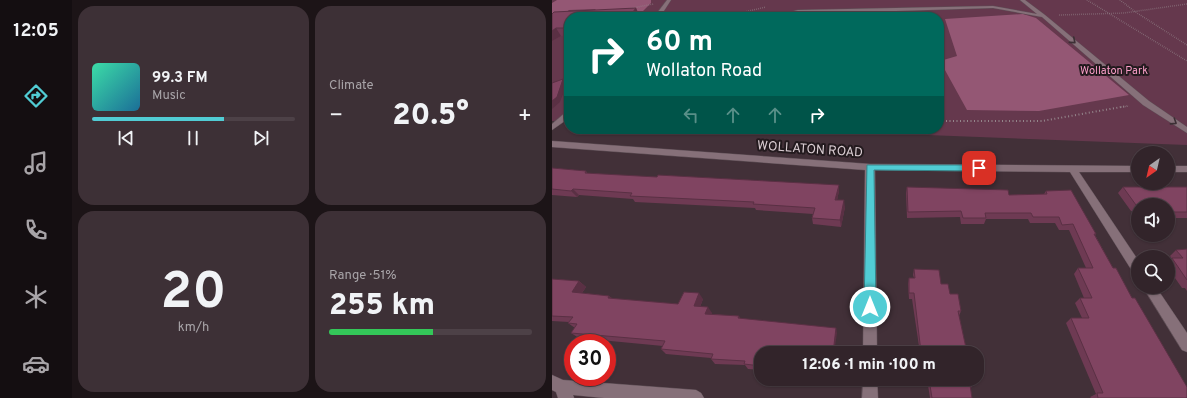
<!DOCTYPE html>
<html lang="en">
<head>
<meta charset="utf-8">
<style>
	:root { --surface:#32242a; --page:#3d3036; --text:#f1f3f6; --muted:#a8a4a8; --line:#4d4147; --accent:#51ccd4 }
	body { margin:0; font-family:Overpass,sans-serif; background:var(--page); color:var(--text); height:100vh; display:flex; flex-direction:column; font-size:15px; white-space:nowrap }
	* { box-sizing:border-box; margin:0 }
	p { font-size:13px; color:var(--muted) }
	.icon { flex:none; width:22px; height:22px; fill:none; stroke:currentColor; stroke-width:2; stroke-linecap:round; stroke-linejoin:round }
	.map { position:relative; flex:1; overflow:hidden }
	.details { display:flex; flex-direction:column; gap:6px; padding:6px; background:#1c1417; width:480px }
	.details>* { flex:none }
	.banner { position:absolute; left:12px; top:12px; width:380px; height:122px; border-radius:16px; box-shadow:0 1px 3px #0004,0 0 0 1px var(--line); background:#00695c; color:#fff; overflow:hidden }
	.needle { width:26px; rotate:214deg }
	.tools { position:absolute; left:579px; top:146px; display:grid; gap:8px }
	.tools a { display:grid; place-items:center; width:44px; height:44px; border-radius:50%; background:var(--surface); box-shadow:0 1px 3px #0004,0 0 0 1px var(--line); font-size:20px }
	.speed { position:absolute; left:12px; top:334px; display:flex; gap:8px; font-size:20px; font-weight:700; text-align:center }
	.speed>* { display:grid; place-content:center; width:52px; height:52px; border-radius:50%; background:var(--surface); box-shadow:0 1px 3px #0004,0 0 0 1px var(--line); line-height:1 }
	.speed .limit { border:6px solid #d22; background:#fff; color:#111 }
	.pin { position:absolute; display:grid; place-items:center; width:34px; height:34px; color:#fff; margin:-17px; border-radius:8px; box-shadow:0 2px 6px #0006 }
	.me { position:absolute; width:44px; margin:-22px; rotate:0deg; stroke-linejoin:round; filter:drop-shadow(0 0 3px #0008) }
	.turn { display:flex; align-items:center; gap:14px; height:84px; padding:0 16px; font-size:18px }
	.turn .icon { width:52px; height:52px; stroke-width:2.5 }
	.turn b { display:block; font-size:28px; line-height:34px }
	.lanes { display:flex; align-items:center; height:38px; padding:0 16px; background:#0003; justify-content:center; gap:20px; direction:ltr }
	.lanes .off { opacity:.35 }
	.big { font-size:30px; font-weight:800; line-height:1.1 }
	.details .widget { flex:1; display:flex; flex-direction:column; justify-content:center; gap:6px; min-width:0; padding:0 14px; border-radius:16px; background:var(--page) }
	.details .dial { align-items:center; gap:0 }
	.dial b { font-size:52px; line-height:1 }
	.song { display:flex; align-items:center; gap:12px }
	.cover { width:48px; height:48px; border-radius:6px; background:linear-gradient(135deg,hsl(160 70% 55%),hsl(200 70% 35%)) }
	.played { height:4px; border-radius:2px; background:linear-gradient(90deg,var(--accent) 65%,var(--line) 65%) }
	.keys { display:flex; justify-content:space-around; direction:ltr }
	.heat { display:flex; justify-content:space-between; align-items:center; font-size:22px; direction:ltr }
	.charge { height:6px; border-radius:3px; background:linear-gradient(90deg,#34c759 51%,var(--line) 0) }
	.details .tiles { flex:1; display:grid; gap:6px; grid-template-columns:repeat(2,1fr) }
	.trip { position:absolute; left:202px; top:346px; width:230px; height:40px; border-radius:16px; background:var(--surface); box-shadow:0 1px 3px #0004,0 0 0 1px var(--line); font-weight:800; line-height:40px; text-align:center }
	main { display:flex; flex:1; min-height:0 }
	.tabs { display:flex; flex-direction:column; width:72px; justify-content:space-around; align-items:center; background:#140e11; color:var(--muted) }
	.tabs .icon { width:28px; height:28px }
	.tabs .active { color:var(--accent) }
	.tabs b { font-size:18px; color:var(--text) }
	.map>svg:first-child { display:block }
	.green { fill:#65384d }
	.forest { fill:#945774 }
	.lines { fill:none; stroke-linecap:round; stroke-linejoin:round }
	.minor-casing { stroke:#5d4e55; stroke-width:1 }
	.path-far1 { stroke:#94858b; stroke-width:1.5; stroke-dasharray:0.5 1.5; stroke-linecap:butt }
	.path { stroke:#94858b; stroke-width:2; stroke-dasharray:1 2.5; stroke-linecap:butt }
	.minor { fill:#867079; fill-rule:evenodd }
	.wall { fill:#6e3a53 }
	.shaded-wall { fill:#5a3044 }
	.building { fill:#804461; stroke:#5a3044 }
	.oneway { stroke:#3c3035 }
	.route { fill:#51ccd4; stroke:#35858a }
	.labels { text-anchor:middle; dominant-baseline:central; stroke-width:4; stroke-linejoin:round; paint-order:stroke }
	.far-park-label { font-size:11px; fill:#f99ec8; stroke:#231a1e }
	.street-label { font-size:13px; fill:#dacdd2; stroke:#231a1e }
</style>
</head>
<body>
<main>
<nav class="tabs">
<b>12:05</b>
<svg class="icon active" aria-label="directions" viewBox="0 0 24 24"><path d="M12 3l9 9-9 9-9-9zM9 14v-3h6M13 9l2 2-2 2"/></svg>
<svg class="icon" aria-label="music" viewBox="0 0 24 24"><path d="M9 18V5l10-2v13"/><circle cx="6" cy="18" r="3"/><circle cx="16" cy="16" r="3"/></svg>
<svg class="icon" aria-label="phone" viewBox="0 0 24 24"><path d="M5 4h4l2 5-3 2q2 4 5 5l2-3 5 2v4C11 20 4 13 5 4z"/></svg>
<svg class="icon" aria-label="climate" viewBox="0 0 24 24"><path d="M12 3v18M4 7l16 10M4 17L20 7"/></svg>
<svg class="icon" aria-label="car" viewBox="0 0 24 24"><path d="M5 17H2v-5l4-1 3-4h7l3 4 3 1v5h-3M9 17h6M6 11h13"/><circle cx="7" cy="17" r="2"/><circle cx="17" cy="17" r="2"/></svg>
</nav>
<section class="details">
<div class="tiles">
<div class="widget">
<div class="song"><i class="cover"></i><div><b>99.3 FM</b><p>Music</p></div></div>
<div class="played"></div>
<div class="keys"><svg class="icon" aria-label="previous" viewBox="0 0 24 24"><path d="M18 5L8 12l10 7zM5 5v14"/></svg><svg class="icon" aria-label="pause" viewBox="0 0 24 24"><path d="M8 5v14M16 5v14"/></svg><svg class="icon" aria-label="next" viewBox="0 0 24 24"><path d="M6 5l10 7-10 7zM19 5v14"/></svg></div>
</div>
<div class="widget"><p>Climate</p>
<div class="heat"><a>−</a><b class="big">20.5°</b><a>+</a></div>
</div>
<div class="widget dial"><b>20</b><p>km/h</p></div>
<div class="widget"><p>Range · 51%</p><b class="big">255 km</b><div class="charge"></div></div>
</div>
</section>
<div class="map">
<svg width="635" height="398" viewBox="0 0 635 398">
	<rect width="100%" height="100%" fill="#423038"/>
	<polygon class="green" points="0,0 635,0 635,145 219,129 387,129 387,17 17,17 17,121 0,121"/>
	<g class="forest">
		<polygon points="5,0 99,0 99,3 87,15 36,17 44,9 17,10 12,14 0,15 0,3"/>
		<polygon points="471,14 484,18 577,95 487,111 415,110 388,61 405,56 393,19"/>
	</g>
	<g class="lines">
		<g class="minor-casing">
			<g id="minor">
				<polygon points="115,0 119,0 108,17 102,17"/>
				<polygon points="468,0 473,0 493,15 597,101 635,127 635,133 591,105 490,17 441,8 246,14 228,17 217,17 246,10 441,6 485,14"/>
				<polygon points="14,112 17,112 17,118 0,130 0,124"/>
				<polygon points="0,141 318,164 586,166 586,172 527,172 586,260 586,275 582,274 518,172 323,170 325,353 311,353 313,170 0,147"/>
				<rect x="616" y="166" width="19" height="6"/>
				<polygon points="591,287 604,287 635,333 635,352 630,350"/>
				<polygon points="0,375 11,380 144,390 149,393 152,398 52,398 21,395 22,398 6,398 4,392 0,390"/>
				<polygon points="311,379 325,379 326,398 310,398"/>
			</g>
		</g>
		<g class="path-far1">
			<polyline points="535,0 635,61"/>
			<polyline points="568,0 582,11 635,45"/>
			<polyline points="75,9 102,4"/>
			<polyline points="507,15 572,13 635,4"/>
			<polyline points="147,16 184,14 214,7"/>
			<polyline points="569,107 577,106"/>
		</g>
		<polyline class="path" points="387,121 490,121 575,106"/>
		<use href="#minor" class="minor"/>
	</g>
	<g class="wall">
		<polygon points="84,8 87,15 17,17 17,35 9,36 0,41 0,14"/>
		<polygon points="0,168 34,171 35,173 287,191 285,200 293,207 289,227 261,224 260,218 261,214 204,210 203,208 83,202 81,199 27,195 25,197 0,195"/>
		<polygon points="355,187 457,195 492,194 494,191 544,234 543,235 561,268 635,398 539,398 538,397 544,394 514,323 519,318 530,318 523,303 528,298 532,298 522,274 526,268 534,268 517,230 507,230 503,223 478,223 476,219 434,219 432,224 409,224 408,217 355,218 354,193"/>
		<polygon points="571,187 635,187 635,218 616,218 616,205 586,205 586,216 582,211 579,211 566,193"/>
		<polygon points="635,249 635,291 633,288 630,288 616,268 616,262 620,259 618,256 624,250"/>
		<polygon points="362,269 389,284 398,294 409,311 407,316 414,348 419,353 368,353 360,299 357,299 356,284 357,278 362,278 361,275"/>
		<polygon points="0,279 27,281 34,287 30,293 57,296 61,299 126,304 151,299 148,307 160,313 159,314 187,316 188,319 285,333 209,353 209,370 196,369 193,365 163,364 159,359 159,358 114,354 109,349 111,346 27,338 19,333 23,328 16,323 17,322 0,321"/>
		<polygon points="375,379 420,379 421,385 418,389 420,398 378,398"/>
	</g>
	<g class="shaded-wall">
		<polygon points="84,8 87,15 86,17 77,17"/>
		<polygon points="4,28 9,36 0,41 0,31"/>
		<polygon points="11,79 15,84 8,102 0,109 0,101"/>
		<polygon points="287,185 287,191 284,206 283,200"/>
		<polygon points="21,189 27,195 25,197 19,191"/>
		<polygon points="292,200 293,207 289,227 288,220"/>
		<polygon points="27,281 34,287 27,297 20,292"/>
		<polygon points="147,293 151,299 146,312 142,306"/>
		<polygon points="57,296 63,301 56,298"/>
		<polygon points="156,307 160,313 157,319 153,314"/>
		<polygon points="284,328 285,333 282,353 281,353"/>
	</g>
	<g class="building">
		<polygon points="84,8 77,17 17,17 17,28 4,28 0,31 0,14 2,12"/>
		<polygon points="11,79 5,97 0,101 0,83"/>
		<polygon points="0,168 34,171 33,173 105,177 106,175 287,185 283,200 292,200 288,220 260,218 263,208 201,204 202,202 78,196 80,193 21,189 19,191 0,189"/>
		<polygon points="355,187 456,190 457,195 495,194 494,191 519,190 544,234 542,234 561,268 564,268 580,298 583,298 635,387 635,398 546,398 545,393 551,393 519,318 537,318 528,298 540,298 526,268 541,268 521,224 510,225 507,217 481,217 479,213 433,213 434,218 411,218 409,211 356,212"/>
		<polygon points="571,187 635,187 635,212 616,212 616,205 584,205"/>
		<polygon points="635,249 635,280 620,258 631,258 624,250"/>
		<polygon points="362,269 387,270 389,284 396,284 398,294 406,294 409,311 406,311 414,348 418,348 419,353 368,353 368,352 369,352 362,293 357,293 357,278 363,278"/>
		<polygon points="0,279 27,281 20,292 57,296 56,298 126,304 132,292 147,293 142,306 156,307 153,314 187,316 186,318 284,328 281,353 209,353 209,366 192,364 193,361 159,359 161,354 109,349 113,341 19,333 25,324 16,323 21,317 0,316"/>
		<polygon points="377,379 420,379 421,385 418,385 420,398 380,398"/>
	</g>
	<defs><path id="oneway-chevron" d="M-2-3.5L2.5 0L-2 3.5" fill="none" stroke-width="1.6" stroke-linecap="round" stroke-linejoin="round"/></defs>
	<g class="oneway">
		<use href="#oneway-chevron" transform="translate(521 41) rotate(40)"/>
		<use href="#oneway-chevron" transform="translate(622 122) rotate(33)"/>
	</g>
	<polygon class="route" points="315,165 427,165 431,168 427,171 322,170 324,307 322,310 318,312 314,310 312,307"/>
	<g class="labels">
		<g class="far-park-label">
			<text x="562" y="71">Wollaton Park</text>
		</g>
		<g class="street-label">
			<text transform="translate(258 150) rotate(4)">WOLLATON ROAD</text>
		</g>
	</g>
</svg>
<div class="tools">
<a><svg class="needle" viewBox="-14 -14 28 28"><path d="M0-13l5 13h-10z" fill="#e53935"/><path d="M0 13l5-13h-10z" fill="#a8a4a8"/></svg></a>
<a><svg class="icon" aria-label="sound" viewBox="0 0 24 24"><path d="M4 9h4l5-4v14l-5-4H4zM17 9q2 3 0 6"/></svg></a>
<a><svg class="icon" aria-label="search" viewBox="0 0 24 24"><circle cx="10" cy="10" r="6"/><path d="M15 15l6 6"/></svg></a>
</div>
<div class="speed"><div class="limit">30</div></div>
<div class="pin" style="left:427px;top:168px;background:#d93025"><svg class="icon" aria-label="arrive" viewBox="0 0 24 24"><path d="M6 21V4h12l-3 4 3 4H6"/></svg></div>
<svg class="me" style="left:318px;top:307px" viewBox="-20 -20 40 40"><circle r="17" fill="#51ccd4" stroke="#fff" stroke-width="3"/><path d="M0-11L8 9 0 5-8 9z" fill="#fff"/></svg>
<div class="trip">12:06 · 1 min · 100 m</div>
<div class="banner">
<div class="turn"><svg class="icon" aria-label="right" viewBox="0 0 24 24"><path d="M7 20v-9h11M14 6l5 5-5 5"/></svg><div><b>60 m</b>Wollaton Road</div></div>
<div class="lanes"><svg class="icon off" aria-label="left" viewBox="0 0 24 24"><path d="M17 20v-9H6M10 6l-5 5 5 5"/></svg><svg class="icon off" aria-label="ahead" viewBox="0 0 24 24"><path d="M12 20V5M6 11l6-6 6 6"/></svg><svg class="icon off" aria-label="ahead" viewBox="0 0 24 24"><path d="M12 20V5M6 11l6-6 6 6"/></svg><svg class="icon" aria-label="right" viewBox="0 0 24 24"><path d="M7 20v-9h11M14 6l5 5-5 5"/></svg></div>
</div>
</div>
</main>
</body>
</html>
